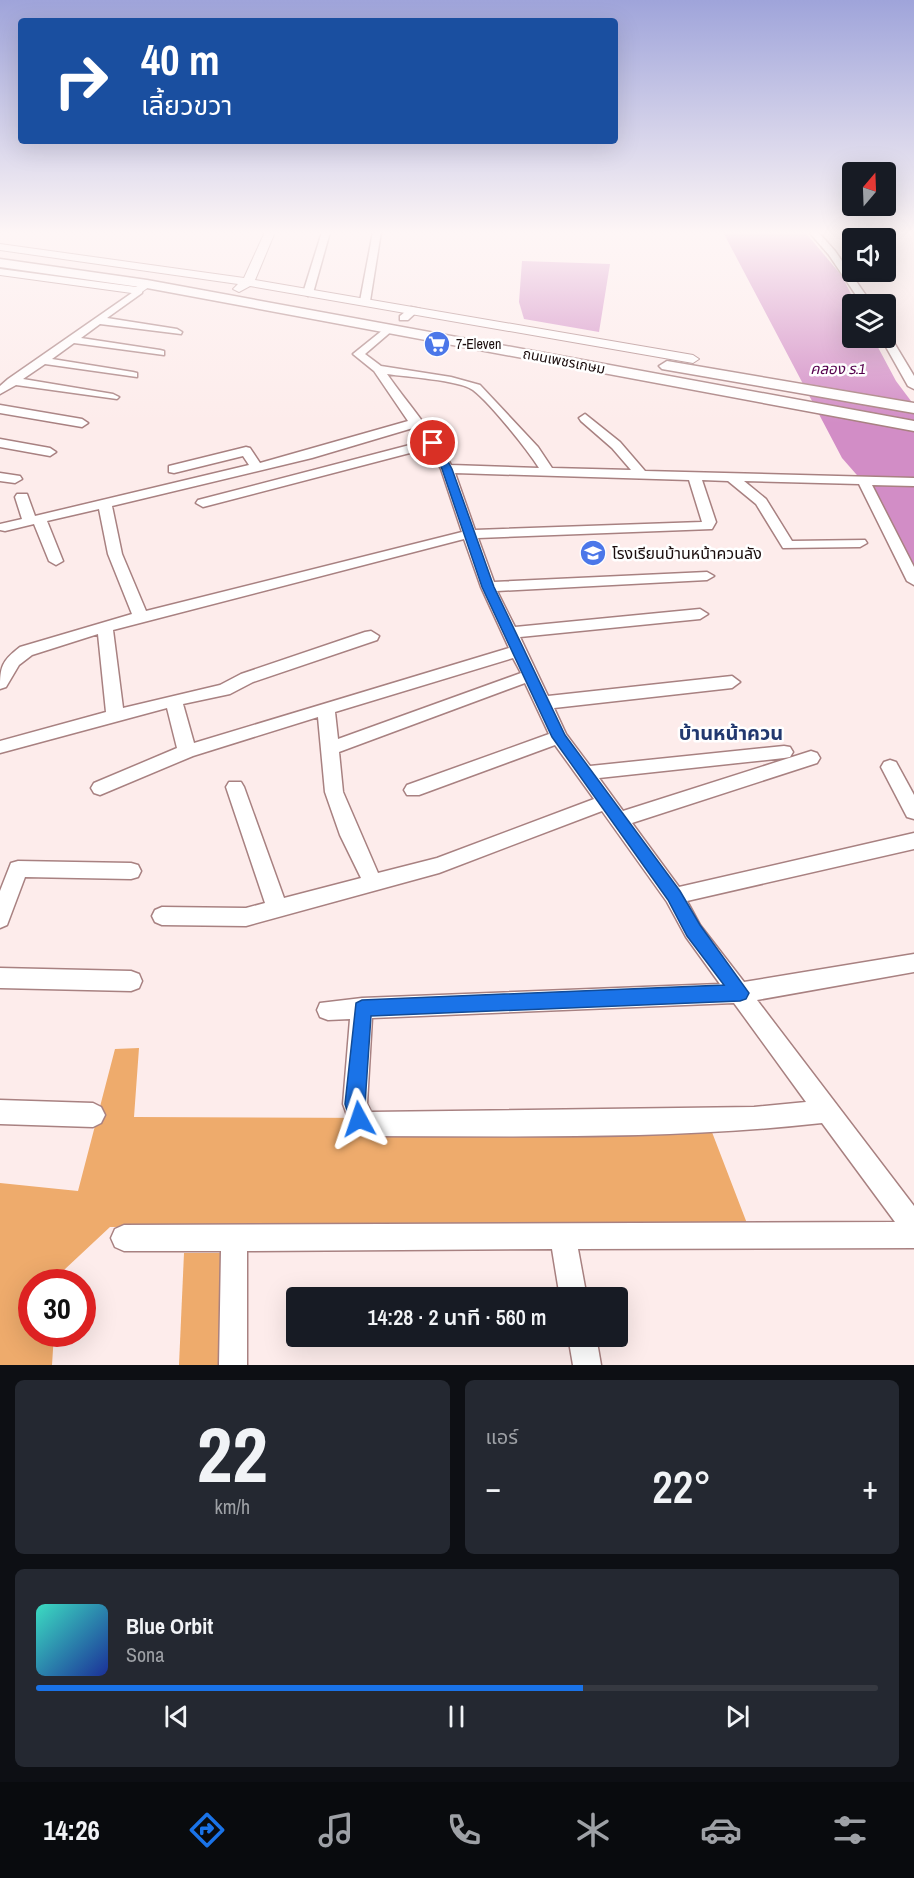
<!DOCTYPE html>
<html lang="th">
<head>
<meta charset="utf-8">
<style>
	:root { --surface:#171b24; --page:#242831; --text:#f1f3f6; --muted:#9ea1a6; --line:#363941; --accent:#1a73e8 }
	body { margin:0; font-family:"Archivo Narrow","Noto Sans Thai",sans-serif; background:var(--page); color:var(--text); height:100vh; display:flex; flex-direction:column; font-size:22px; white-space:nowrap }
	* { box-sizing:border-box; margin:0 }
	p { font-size:20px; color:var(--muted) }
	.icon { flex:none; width:33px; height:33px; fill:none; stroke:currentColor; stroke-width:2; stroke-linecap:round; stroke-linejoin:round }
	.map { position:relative; height:1365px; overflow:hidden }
	.details { display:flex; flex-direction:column; gap:15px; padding:15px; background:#0d0f14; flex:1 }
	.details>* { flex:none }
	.top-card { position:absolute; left:18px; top:18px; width:600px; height:126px; border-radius:6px; box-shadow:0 6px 24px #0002; background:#1a4fa0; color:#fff; overflow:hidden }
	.needle { width:39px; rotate:19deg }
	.fabs { position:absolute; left:842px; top:162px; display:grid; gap:12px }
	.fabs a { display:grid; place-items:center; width:54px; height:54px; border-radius:6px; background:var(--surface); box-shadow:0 6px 24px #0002; font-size:30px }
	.speed { position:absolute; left:18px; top:1269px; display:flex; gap:12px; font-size:30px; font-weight:700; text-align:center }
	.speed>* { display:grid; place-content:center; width:78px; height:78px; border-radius:50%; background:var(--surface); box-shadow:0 6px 24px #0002; line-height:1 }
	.speed .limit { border:9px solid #d22; background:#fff; color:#111 }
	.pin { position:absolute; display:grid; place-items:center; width:51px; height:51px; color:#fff; margin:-26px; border:3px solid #fff; border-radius:50%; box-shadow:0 2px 6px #0007 }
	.me { position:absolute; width:66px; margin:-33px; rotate:355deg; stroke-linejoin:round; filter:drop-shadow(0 0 4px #0008) }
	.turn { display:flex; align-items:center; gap:21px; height:126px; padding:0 24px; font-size:27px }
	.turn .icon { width:78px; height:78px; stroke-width:2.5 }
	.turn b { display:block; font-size:42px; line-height:51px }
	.big { font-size:45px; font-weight:600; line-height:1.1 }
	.details .card { flex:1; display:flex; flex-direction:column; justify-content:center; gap:9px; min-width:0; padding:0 21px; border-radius:9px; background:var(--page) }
	.details .dial { align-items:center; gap:0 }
	.dial b { font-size:78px; line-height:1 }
	.song { display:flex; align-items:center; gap:18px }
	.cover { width:72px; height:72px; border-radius:9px; background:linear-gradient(135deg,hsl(170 70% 55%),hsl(230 70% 35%)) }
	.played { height:6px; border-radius:3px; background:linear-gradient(90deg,var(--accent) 65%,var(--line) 65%) }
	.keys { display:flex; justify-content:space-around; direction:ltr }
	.heat { display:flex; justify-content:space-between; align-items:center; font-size:33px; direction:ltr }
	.details .tiles { flex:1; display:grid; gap:15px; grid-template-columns:1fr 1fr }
	.card:last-child { grid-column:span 2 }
	.trip { position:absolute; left:286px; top:1287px; width:342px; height:60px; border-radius:6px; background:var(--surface); box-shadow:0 6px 24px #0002; font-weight:600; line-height:60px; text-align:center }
	.tab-bar { display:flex; height:96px; justify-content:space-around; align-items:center; background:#090b0e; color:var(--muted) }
	.tab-bar .icon { width:42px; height:42px }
	.tab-bar .current { color:var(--accent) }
	.tab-bar b { font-size:27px; color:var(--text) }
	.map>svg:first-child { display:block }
	.forest { fill:#eeab6c }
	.water { fill:#d28dc6 }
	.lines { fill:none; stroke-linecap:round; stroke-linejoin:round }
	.minor-casing { stroke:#a88181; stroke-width:3 }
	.tertiary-casing { stroke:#a88181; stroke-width:2 }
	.secondary-casing { stroke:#a88181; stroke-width:3 }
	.minor { fill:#fff; fill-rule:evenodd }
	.tertiary { fill:#fff; fill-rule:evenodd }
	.secondary { fill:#fff; fill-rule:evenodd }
	.route { fill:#1a73e8; stroke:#114b97; stroke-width:1.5 }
	.labels { text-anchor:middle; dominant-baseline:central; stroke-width:5; stroke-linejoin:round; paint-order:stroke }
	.far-poi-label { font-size:14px; fill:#1a0c0c; stroke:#fff; text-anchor:start }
	.far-street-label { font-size:14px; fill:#1a0c0c; stroke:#fff }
	.far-water-label { font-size:15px; font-style:italic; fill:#55004d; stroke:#fff }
	.poi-label { font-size:16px; fill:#1a0c0c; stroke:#fff; text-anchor:start }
	.quarter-label { font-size:20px; font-weight:bold; fill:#22386f; stroke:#fff }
</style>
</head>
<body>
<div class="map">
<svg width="914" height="1365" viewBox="0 0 914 1365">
	<rect width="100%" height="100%" fill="#fdeceb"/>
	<g class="forest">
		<polygon points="139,1048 134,1117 658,1119 710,1127 748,1226 110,1227 64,1270 81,1282 32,1282 32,1334 54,1334 52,1365 0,1365 0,1183 78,1191 115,1049"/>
		<polygon points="184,1253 245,1253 244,1365 179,1365"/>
	</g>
	<g class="water">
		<polygon points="723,232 805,232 842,276 856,304 852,304 852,338 873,338 896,381 914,405 914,571 877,498 842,458"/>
		<polygon points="522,261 610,264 599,332 524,319 519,302"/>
	</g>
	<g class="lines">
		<g class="minor-casing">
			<g id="minor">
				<polygon points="322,232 330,232 313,293 308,296 303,293"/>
				<polygon points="373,232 381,232 370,301 365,304 360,301"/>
				<polygon points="809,232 818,232 835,251 872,304 862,304 829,255"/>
				<polygon points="139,288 142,289 142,293 107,318 177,329 182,332 181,334 100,324 81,338 160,350 164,351 164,355 74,343 52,359 133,372 137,373 137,377 45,364 23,379 113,394 119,397 117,399 16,385 0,394 0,386 8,379"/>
				<polygon points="411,307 420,309 408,320 400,320 400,316"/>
				<path d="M 389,325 L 394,328 L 393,330 L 365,354 L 381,366 L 451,377 L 480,385 L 538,447 L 552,468 L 631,470 L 612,448 L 581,421 L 579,418 L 585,414 L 620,442 L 645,471 L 914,478 L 914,486 L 872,485 L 914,567 L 914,585 L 907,581 L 859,484 L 744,481 L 766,499 L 792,541 L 865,540 L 867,543 L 860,547 L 783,548 L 756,504 L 728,481 L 702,480 L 716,522 L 712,529 L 478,538 L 494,582 L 707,572 L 714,576 L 707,580 L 497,591 L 515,627 L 700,609 L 708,614 L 700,619 L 520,637 L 548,696 L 732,676 L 740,682 L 732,688 L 554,708 L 566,734 L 590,766 L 784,746 L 790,747 L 793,752 L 790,757 L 784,758 L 599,778 L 623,811 L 811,751 L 817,753 L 820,758 L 817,763 L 632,823 L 679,887 L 914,833 L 914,849 L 687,901 L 700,925 L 744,982 L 914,954 L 914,972 L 757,1000 L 914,1206 L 914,1248 L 578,1249 L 587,1298 L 560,1298 L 552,1249 L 247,1251 L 247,1365 L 219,1365 L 221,1251 L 124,1251 L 115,1247 L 111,1238 L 115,1229 L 124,1225 L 895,1222 L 822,1123 C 672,1140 518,1136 367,1136 L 351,1126 L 343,1104 L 350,1019 L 328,1020 L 320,1017 L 317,1010 L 320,1003 L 362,998 L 720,984 L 686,937 L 667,902 L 602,811 L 439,873 L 246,926 L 162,925 L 155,922 L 152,916 L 155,910 L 162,907 L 246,908 L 265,903 L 226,787 L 229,782 L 241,782 L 244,787 L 284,898 L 361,878 L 340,835 L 325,792 L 318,717 L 193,756 L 100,795 L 94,793 L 91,788 L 94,783 L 177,748 L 167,708 L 0,753 L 0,741 L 106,712 L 98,634 L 32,655 L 19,665 L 6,687 L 0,689 C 0,666 2,661 20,647 L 132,614 L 108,554 L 99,509 L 47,521 L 63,561 L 56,565 L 49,561 L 34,524 L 5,531 L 0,530 L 0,524 L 22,519 L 15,497 L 17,494 L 27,494 L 35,516 L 249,465 L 243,456 L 174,473 L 169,472 L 169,466 L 246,447 L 250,448 L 260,463 L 408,421 L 374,371 L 353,354 ZM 387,374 C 406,377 459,380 473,390 C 490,403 527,449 539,468 L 451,465 C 434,433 408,404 387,374 ZM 413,428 L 425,441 L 198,500 L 196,503 L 203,507 L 429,448 L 441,469 L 462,532 L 146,611 L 122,554 L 112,506 L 312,458 ZM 455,473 L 689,480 L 702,522 L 475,530 ZM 464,539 L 481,587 L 509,648 L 194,743 L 183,704 L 230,694 L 253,682 L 377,640 L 379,636 L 371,631 L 365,632 L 241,674 L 220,685 L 123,708 L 113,630 ZM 513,658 L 521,673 L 338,739 L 335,712 ZM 525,683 L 549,734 L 407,785 L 404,790 L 407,795 L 419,795 L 555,745 L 594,799 L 437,858 L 378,873 L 343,792 L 339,752 ZM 734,1003 L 806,1102 L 754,1107 L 371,1112 L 367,1104 L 372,1018 Z"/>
				<polygon points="885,333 890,336 914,376 914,389 908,386 881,338 885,338"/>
				<polygon points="0,405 82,419 88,423 82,427 0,413"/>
				<polygon points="0,439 50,448 56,452 50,456 0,447"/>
				<polygon points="0,473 20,476 22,479 15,483 0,481"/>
				<polygon points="890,760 896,762 914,795 914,819 907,817 881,767 884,762"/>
				<polygon points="18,861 131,863 138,865 141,871 138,877 131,879 25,877 7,925 0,928 0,891 11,863"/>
				<polygon points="0,968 131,971 139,974 142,981 139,988 131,991 0,988"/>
				<polygon points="0,1100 93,1103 101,1107 105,1115 101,1123 93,1127 0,1124"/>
				<polygon points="568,1336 596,1336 601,1365 573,1365"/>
			</g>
		</g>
		<g class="tertiary-casing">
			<g id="tertiary">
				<polygon points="265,232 275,232 255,280 693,355 699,359 693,363 250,286 239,292 233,289 238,284 0,250 0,244 244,278"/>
				<polygon points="0,269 136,287 147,281 153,284 139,294 0,275"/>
			</g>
		</g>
		<g class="secondary-casing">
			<g id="secondary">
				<polygon points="0,259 147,280 914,421 914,431 147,288 0,267"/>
				<polygon points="667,361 914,403 914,413 662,369 659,366"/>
			</g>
		</g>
		<use href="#minor" class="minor"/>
		<use href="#tertiary" class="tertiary"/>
		<use href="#secondary" class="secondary"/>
	</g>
	<linearGradient id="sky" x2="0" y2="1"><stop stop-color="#9fa4da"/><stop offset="0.55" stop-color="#fef6f6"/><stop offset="1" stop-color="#fef6f6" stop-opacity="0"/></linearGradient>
	<rect width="914" height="423" fill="url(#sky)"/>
	<polygon class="route" points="429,441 437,441 452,469 494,587 565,735 680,891 700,925 749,993 746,999 740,1001 371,1016 365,1104 369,1119 366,1126 359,1128 352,1126 345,1104 356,1003 362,1000 724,985 687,936 668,900 552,737 482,587 442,469 428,443"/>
	<defs>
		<g id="supermarket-disc" transform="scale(1.35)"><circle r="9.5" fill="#4b77e9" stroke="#fff"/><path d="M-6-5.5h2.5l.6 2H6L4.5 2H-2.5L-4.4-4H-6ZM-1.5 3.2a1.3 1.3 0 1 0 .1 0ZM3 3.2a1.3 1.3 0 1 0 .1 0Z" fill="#fff"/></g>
		<g id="school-disc" transform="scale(1.35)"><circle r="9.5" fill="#4b77e9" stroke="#fff"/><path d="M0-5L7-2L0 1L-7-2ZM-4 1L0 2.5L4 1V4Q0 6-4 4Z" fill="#fff"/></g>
	</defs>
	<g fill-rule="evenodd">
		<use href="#supermarket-disc" x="437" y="344"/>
		<use href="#school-disc" x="593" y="553"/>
	</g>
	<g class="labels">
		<g class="far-poi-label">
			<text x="456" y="344">7-Eleven</text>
		</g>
		<g class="far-street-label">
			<text transform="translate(564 361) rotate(11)">ถนนเพชรเกษม</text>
		</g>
		<g class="far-water-label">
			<text x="838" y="368">คลอง ร.1</text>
		</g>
		<g class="poi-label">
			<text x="612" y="553">โรงเรียนบ้านหน้าควนลัง</text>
		</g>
		<g class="quarter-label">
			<text x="731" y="732">บ้านหน้าควน</text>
		</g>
	</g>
</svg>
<div class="fabs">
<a><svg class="needle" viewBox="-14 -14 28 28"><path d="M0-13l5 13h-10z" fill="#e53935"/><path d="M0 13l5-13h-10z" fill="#9ea1a6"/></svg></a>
<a><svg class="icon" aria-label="sound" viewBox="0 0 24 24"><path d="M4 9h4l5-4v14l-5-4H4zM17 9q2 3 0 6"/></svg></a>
<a><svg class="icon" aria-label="layers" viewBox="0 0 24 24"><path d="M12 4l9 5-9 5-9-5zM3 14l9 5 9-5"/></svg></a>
</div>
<div class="speed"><div class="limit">30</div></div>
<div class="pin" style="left:433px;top:443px;background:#d93025"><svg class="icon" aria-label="arrive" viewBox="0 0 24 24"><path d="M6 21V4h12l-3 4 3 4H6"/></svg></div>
<svg class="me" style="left:359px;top:1119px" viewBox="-20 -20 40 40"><path d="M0-17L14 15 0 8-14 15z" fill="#1a73e8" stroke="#fff" stroke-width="4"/></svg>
<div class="trip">14:28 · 2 นาที · 560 m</div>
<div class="top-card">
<div class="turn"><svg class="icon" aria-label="right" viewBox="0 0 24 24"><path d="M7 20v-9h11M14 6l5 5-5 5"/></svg><div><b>40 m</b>เลี้ยวขวา</div></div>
</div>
</div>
<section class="details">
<div class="tiles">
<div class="card dial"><b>22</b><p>km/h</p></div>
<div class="card"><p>แอร์</p>
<div class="heat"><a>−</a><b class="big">22°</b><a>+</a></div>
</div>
<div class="card">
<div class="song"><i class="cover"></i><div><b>Blue Orbit</b><p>Sona</p></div></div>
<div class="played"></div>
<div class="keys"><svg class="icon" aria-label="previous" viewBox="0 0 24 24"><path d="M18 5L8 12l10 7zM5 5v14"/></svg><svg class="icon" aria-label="pause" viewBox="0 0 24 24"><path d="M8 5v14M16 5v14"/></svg><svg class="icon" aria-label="next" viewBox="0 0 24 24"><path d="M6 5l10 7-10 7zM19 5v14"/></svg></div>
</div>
</div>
</section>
<nav class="tab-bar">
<b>14:26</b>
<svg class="icon current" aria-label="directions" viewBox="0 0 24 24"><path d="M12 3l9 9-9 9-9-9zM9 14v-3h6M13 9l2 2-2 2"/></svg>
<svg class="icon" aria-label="music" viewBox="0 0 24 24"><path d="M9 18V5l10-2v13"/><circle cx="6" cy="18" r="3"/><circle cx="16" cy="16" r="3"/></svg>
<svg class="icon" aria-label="phone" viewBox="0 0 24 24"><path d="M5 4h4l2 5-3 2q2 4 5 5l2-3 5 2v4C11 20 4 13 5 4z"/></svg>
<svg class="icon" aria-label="climate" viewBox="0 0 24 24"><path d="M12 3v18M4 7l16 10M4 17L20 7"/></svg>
<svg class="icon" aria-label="car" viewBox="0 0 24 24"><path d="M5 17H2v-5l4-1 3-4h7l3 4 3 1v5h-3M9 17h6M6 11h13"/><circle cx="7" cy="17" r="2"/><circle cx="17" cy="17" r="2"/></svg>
<svg class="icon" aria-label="filters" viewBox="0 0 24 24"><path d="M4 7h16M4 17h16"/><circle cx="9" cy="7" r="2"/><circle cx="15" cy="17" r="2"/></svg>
</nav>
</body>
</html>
